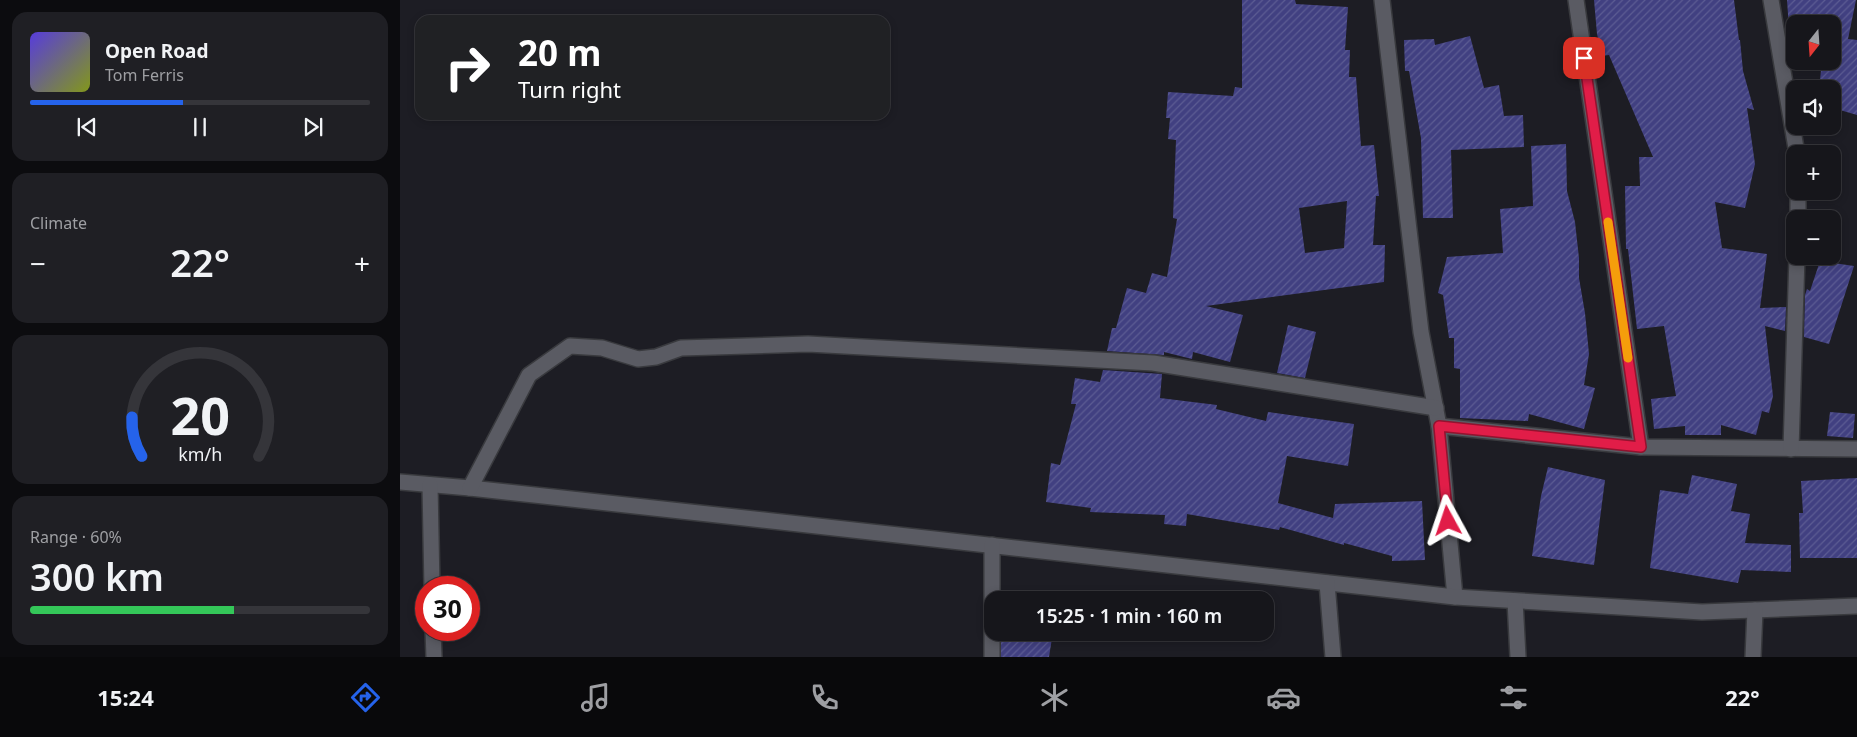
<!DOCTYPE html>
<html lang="en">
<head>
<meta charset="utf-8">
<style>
	:root { --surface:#16161b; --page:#1f1f24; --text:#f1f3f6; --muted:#9e9fa3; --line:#35353a; --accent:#2563eb }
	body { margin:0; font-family:"Noto Sans",sans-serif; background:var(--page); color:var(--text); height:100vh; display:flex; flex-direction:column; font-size:19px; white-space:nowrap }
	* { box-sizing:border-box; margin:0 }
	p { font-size:16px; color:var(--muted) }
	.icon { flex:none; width:28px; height:28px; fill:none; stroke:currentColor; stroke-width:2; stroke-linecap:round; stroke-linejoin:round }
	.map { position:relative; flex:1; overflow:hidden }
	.sheet { display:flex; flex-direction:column; gap:12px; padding:12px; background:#0c0c0f; width:400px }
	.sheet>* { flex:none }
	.top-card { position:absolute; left:15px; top:15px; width:475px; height:105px; border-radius:15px; box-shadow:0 2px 8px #0003,0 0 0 1px var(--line); background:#202124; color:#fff; overflow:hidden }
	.needle { width:32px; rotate:197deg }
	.tools { position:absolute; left:1386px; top:15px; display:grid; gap:10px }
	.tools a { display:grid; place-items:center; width:55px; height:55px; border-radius:10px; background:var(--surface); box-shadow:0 2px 8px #0003,0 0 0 1px var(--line); font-size:25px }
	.speed { position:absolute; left:15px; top:576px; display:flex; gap:10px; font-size:25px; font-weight:700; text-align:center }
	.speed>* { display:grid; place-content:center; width:65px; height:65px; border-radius:50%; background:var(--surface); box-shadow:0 2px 8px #0003,0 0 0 1px var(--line); line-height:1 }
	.speed .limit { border:8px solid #d22; background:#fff; color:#111 }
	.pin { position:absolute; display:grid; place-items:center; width:42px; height:42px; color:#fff; margin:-21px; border-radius:10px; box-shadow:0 2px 8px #0006 }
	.me { position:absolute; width:55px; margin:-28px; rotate:355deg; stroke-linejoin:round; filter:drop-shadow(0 0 4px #0008) }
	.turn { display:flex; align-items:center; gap:18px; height:105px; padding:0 20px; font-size:22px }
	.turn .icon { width:65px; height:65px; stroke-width:2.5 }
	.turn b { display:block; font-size:35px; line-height:42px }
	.big { font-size:38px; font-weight:600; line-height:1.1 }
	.sheet .card { flex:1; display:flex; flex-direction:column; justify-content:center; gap:8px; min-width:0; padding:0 18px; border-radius:15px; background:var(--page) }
	.sheet .dial { align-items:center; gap:0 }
	.dial svg { height:130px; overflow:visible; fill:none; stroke:var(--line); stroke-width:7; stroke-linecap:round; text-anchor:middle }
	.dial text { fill:var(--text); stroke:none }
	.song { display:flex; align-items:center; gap:15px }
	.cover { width:60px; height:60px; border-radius:8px; background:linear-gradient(135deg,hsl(250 70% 55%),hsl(70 70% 35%)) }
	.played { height:5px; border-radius:2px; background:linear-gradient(90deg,var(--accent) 45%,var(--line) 45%) }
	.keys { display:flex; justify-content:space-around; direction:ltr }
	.heat { display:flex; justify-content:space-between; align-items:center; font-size:28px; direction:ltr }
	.charge { height:8px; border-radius:4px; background:linear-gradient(90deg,#34c759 60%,var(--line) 0) }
	.trip { position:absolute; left:584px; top:591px; width:290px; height:50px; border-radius:15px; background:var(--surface); box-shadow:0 2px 8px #0003,0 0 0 1px var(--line); font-weight:600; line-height:50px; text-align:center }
	.tab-bar { display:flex; height:80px; justify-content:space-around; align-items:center; background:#09090b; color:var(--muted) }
	.tab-bar .icon { width:35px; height:35px }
	.tab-bar .selected { color:var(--accent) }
	.tab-bar b { font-size:22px; color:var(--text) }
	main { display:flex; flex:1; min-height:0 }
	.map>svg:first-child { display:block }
	.building { fill:url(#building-hatch); fill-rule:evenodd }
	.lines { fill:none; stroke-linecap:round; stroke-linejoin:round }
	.street-casing { stroke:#393a3e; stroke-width:18 }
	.street { stroke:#5a5b63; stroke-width:15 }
	.route-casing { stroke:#92132f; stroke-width:12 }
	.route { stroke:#e11d48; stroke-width:9 }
	.slow { stroke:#f59e0b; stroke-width:9 }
</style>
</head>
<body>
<main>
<section class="sheet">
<div class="card">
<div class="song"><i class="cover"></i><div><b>Open Road</b><p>Tom Ferris</p></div></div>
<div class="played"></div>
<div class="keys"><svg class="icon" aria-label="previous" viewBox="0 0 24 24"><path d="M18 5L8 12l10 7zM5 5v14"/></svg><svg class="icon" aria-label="pause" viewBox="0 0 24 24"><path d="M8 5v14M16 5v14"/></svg><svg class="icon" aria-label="next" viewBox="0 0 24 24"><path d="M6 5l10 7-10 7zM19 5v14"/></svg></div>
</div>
<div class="card"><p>Climate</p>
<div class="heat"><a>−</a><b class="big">22°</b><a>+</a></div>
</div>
<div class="card dial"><svg viewBox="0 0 100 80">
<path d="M14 69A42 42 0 1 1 86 69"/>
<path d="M14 69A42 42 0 0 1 8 45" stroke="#2563eb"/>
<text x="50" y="56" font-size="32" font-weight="700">20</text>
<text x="50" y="72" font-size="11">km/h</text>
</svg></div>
<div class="card"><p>Range · 60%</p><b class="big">300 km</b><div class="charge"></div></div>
</section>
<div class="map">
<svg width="1457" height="657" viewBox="0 0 1457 657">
	<defs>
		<pattern id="building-hatch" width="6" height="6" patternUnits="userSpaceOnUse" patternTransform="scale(1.25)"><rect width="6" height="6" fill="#414081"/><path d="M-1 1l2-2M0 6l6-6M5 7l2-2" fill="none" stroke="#5c5c93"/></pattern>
	</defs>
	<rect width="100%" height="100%" fill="#1d1d24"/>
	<g class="building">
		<path d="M 842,0 L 895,0 L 896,4 L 948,7 L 945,50 L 950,50 L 949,77 L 956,77 L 961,146 L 974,145 L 979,196 L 976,196 L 973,245 L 985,245 L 984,282 L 806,306 L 843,315 L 830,362 L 793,352 L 792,359 L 764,352 L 764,355 L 707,351 L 712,328 L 716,328 L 727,288 L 746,293 L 752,273 L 767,277 L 777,219 L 773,218 L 776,140 L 768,139 L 770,118 L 766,118 L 768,92 L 833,96 L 835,87 L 842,88 ZM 947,201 L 944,248 L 905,253 L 899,208 Z"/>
		<polygon points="1194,0 1334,0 1339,40 1340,40 1343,71 1354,110 1347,108 1355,164 1345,208 1315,202 1322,248 1367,254 1360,308 1386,307 1385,331 1365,326 1373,396 1369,413 1362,411 1356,435 1321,425 1321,435 1285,435 1285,426 1254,429 1251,399 1276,396 1264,326 1237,329 1228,249 1226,249 1225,186 1240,186 1239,157 1253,157 1209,55 1202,56 1197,34"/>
		<polygon points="1387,0 1456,0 1448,39 1457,40 1457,115 1433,108 1440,83 1420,80 1422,61 1432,61 1432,24 1395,24 1395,43 1390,43"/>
		<polygon points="1070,36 1084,88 1099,85 1104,116 1123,115 1124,147 1051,150 1053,218 1023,218 1021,138 1009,71 1005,71 1004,40 1034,39 1035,45"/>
		<polygon points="1166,144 1167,191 1175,222 1179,258 1179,278 1185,313 1189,354 1184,385 1195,388 1184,429 1129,414 1128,421 1060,418 1060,369 1054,368 1054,338 1049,338 1043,295 1038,293 1047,257 1103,253 1100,209 1133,206 1131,146"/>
		<polygon points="1420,261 1454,266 1429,344 1404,337 1405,295 1407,289 1410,291"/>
		<polygon points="888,325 916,332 905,378 877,373"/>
		<polygon points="703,370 762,374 760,398 817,405 816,409 866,421 868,412 954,424 948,466 887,456 878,503 933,518 935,504 1022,501 1025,560 992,561 992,556 944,543 944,545 880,527 879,530 787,514 786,526 764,524 765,515 690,512 691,508 646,502 651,463 660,465 676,404 671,404 675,378 700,382"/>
		<polygon points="1430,412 1455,414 1453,438 1427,436"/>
		<polygon points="1148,467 1205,480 1194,565 1132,556 1141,496"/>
		<polygon points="1292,475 1337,484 1331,511 1350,514 1345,543 1391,545 1391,572 1341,570 1338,583 1250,568 1260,490 1288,494"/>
		<polygon points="1457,478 1457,558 1400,558 1399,513 1403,513 1401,481"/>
		<polygon points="601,632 653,632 649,657 601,657"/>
	</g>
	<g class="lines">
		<g class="street-casing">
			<g id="street">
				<polyline points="982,0 1021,332 1039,426 1055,597"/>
				<polyline points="1176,0 1241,447"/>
				<polyline points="1371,0 1397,154"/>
				<polyline points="1398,219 1398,191"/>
				<polyline points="1039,426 1241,447 1457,449"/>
				<polyline points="1391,449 1397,256"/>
				<polyline points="0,482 70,488 345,518 1055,597 1302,612 1457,606"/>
				<polyline points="30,485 32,588"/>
				<polyline points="70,488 129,375 170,346 202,348 238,359 256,357 281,348 408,344 753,363 1036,408"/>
				<polyline points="927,583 933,657"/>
				<polyline points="1115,601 1118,657"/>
				<polyline points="33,630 34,657"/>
				<polyline points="592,657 592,545"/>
				<polyline points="1353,657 1355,610"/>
			</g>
		</g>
		<use href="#street" class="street"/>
	</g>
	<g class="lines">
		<g class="route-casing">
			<polyline id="route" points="1048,521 1039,426 1241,447 1184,58"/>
		</g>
		<use href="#route" class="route"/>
		<polyline class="slow" points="1208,222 1228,358"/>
	</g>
</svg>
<div class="tools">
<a><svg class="needle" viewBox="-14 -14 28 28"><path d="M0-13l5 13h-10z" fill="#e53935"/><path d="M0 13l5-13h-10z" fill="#9e9fa3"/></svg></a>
<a><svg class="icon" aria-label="sound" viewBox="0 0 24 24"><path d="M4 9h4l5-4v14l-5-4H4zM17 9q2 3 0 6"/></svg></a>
<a>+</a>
<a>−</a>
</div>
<div class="speed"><div class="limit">30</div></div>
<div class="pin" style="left:1184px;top:58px;background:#d93025"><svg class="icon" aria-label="arrive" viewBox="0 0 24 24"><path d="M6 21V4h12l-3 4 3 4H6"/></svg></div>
<svg class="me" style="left:1048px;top:521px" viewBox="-20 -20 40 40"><path d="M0-17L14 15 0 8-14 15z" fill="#e11d48" stroke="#fff" stroke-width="4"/></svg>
<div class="trip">15:25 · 1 min · 160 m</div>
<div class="top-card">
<div class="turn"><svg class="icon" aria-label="right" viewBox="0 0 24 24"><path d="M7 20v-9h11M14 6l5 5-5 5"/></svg><div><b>20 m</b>Turn right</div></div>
</div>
</div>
</main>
<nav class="tab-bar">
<b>15:24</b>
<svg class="icon selected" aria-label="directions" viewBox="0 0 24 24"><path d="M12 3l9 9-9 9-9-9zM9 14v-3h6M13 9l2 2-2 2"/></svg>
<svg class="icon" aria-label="music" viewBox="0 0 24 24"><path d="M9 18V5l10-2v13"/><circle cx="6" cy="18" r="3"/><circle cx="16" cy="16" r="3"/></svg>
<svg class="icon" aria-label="phone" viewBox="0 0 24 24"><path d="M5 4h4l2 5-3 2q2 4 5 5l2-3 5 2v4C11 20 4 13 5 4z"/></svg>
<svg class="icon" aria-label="climate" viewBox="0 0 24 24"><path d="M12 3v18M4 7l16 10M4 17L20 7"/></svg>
<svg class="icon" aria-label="car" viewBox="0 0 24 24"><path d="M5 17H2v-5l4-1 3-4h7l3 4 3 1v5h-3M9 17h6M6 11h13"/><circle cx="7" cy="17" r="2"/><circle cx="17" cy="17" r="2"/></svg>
<svg class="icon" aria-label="filters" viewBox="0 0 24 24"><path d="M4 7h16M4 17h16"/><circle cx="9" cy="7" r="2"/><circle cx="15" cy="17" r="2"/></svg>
<b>22°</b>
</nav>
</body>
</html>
